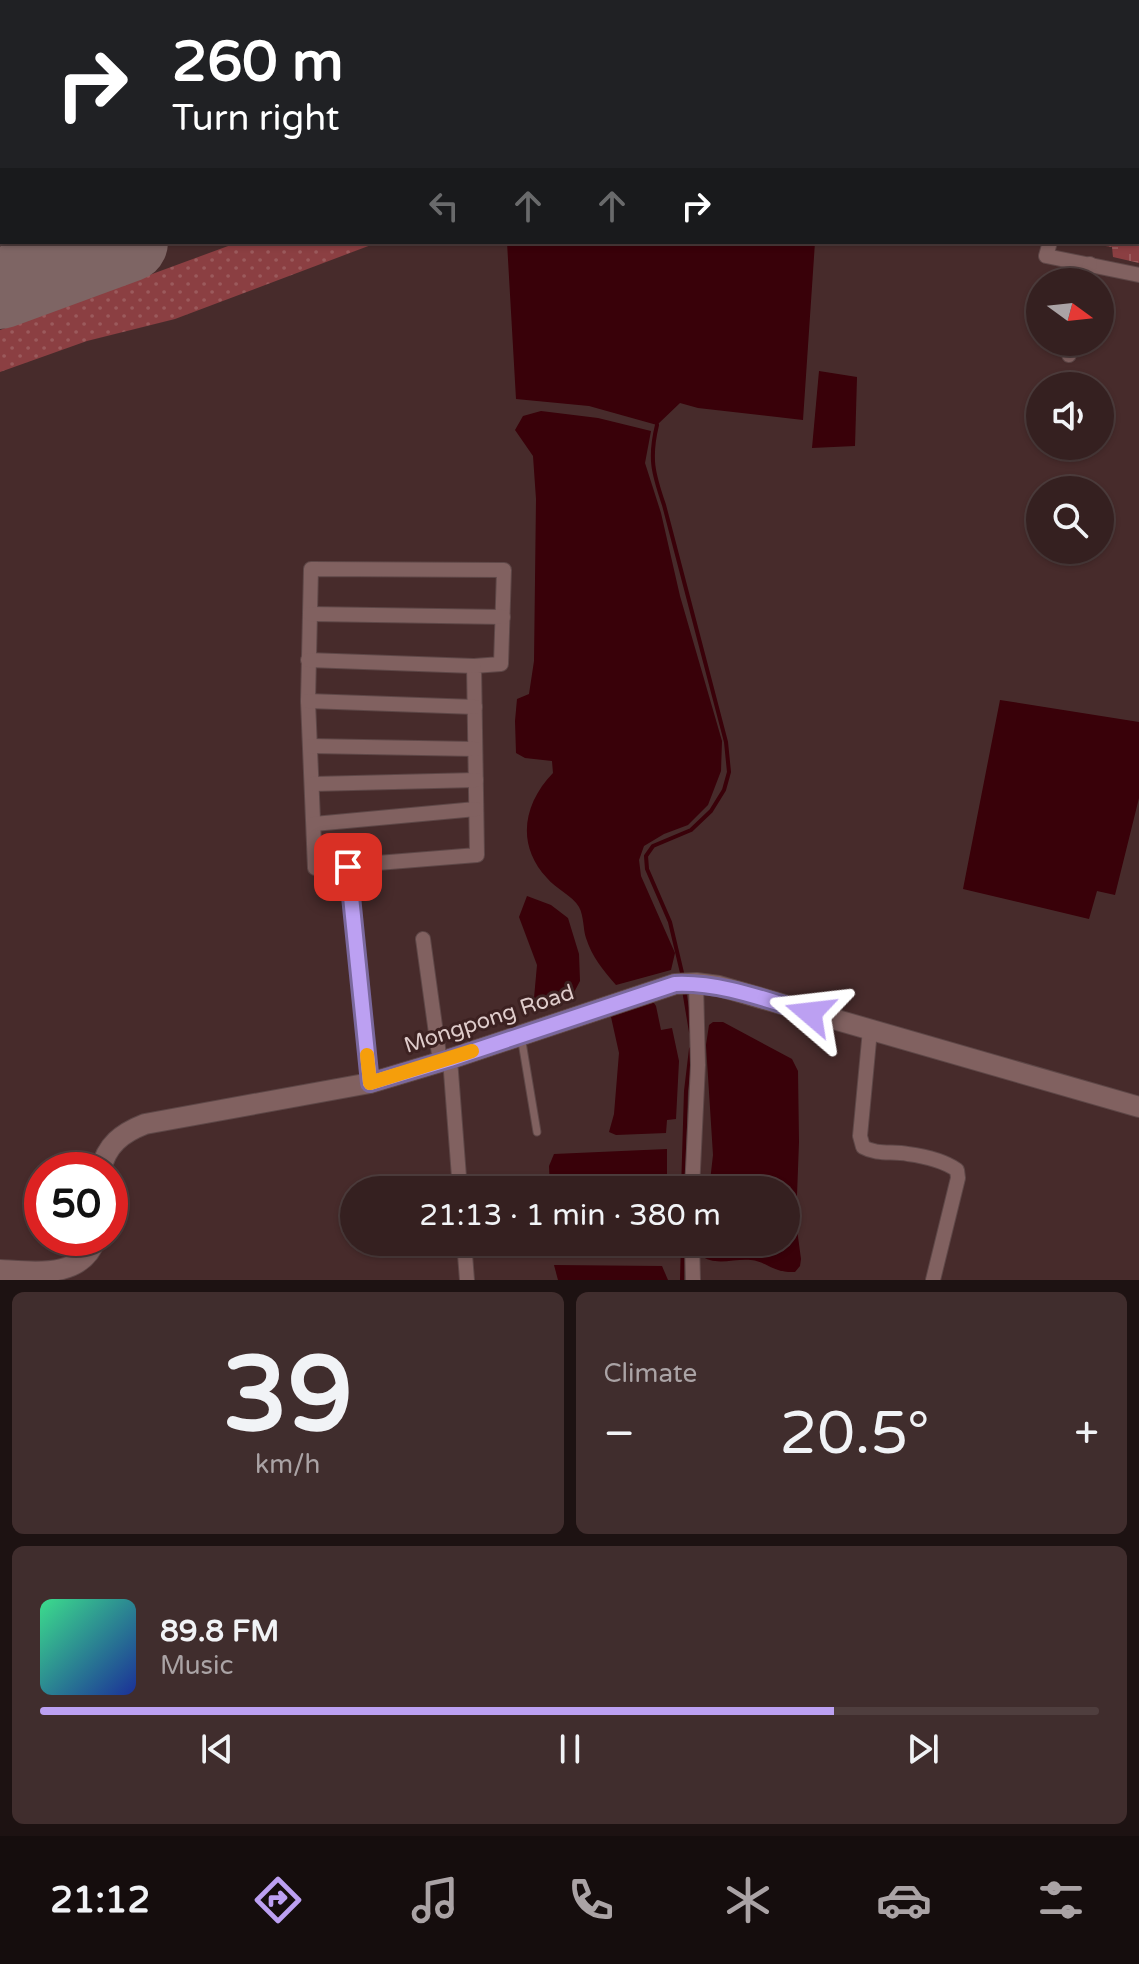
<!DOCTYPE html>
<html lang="en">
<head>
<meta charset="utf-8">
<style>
	:root { --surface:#352020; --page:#402d2d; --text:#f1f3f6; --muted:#aaa3a5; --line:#4f3e3e; --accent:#bca0f2 }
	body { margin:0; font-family:"Varela Round",sans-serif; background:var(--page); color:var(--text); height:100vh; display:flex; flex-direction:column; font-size:30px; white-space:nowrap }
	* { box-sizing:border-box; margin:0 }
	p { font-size:26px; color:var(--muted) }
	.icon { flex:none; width:44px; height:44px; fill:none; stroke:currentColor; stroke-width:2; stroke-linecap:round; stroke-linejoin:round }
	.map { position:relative; height:1280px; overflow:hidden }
	.drawer { display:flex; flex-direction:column; gap:12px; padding:12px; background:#1d1212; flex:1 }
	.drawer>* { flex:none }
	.banner { position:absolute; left:0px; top:0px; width:1140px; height:244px; box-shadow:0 2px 6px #0004,0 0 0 2px var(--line); background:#202124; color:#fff; overflow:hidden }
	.needle { width:52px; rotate:105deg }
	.buttons { position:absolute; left:1026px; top:268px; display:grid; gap:16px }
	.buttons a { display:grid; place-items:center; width:88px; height:88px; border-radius:50%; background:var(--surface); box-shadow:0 2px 6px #0004,0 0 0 2px var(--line); font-size:40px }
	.speed { position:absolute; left:24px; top:1152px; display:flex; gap:16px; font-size:40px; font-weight:700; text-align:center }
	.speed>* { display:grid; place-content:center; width:104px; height:104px; border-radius:50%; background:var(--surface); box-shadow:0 2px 6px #0004,0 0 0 2px var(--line); line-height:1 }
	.speed .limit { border:12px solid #d22; background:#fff; color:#111 }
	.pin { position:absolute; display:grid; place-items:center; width:68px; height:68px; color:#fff; margin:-34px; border-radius:16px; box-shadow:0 4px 12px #0006 }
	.me { position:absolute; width:88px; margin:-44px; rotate:287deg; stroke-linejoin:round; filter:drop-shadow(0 0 6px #0008) }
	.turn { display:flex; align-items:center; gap:28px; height:168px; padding:0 40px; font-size:36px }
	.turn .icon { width:104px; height:104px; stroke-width:2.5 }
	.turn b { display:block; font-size:56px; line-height:68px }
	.lanes { display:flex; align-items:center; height:76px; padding:0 40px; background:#0003; justify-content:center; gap:40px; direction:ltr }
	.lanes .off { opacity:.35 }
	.big { font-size:60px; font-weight:600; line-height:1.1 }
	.drawer .widget { flex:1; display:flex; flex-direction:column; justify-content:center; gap:12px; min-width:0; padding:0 28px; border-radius:12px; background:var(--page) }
	.drawer .dial { align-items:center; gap:0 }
	.dial b { font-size:104px; line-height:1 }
	.song { display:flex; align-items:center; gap:24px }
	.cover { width:96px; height:96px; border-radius:12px; background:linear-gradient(135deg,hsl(150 70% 55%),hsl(230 70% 35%)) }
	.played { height:8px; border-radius:4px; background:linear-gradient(90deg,var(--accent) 75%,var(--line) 75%) }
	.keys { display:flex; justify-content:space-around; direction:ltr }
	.heat { display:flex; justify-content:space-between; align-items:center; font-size:44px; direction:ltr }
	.drawer .tiles { flex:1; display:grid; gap:12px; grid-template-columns:1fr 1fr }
	.widget:last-child { grid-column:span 2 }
	.trip { position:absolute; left:340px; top:1176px; width:460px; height:80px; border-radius:40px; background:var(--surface); box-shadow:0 2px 6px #0004,0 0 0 2px var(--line); font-weight:600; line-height:80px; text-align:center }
	.menu { display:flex; height:128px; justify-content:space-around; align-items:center; background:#150d0d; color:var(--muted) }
	.menu .icon { width:56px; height:56px }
	.menu .on { color:var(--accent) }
	.menu b { font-size:36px; color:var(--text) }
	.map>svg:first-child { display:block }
	.grass { fill:url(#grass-dots) }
	.wetland { fill:url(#wetland-marsh) }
	.water { fill:#390109 }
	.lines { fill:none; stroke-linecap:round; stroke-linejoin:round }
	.stream { stroke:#390109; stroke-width:4 }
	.taxiway { stroke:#7e6564; stroke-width:32 }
	.runway { stroke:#7e6564; stroke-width:80 }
	.lane-casing { stroke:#5e4747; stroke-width:9 }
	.street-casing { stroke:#5e4747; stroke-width:16 }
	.secondary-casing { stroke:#5e4747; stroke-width:22 }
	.lane { stroke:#816160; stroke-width:7 }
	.street { stroke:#816160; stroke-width:14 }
	.secondary { stroke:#816160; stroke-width:20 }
	.route-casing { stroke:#7a689d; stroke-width:20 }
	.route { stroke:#bca0f2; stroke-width:14 }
	.slow { stroke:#f59e0b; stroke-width:14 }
	.labels { text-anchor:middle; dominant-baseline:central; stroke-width:6; stroke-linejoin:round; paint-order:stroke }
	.street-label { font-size:22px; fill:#dfcccb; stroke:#3c2121 }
</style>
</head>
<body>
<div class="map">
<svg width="1139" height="1280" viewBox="0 0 1139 1280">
	<defs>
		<pattern id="grass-dots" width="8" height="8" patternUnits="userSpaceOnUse" patternTransform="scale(2)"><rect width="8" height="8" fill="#8b3f42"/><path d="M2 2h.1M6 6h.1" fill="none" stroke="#9b5a5c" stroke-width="1.8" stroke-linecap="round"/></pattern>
		<pattern id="wetland-marsh" width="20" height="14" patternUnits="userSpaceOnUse" patternTransform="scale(2)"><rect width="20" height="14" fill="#8b3f42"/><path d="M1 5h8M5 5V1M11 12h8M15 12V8" fill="none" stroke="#9b5a5c"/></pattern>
	</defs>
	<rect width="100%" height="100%" fill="#472b2b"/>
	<g class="grass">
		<polygon points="438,0 565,0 434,2"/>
		<polygon points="895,0 1056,0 890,2"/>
		<polygon points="239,242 379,242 175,319 87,341 0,372 0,330"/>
	</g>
	<polygon class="wetland" points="1138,141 1139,141 1139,263 1113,257 1112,247 1099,245 1100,242 1138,242"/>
	<g class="water">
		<polygon points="507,242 815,242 803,420 698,408 680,403 657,425 589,406 516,399"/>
		<polygon points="819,371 857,377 855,446 812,448"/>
		<path d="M 541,411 L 598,418 L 651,431 L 645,463 L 661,513 L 680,596 L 722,741 L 721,771 L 708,805 L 688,825 L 664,834 L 644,846 L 639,860 L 641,876 L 675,953 L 671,970 L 616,985 C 603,970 592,957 586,938 C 583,929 584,916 579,907 C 573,896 555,888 547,878 C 516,845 523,804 553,773 L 552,761 L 525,758 L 516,753 L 515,721 L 517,699 L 529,694 L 534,661 L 536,499 L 533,456 L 515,430 L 523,416 Z"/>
		<polygon points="1000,700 1139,722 1139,798 1115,895 1097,891 1089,919 963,889"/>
		<polygon points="527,896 551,905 568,918 579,954 580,981 571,998 544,1011 533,1009 537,965 519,917"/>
		<polygon points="645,1003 654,1003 656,1006 661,1030 672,1028 679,1061 676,1119 667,1120 666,1133 616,1135 609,1132 614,1114 619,1053 611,1017 613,1012"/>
		<path d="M 713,1022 L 723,1022 L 792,1059 L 798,1071 L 799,1142 L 796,1222 L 801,1259 L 800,1266 L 795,1272 C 773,1273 768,1262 751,1260 C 734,1258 715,1267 700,1255 L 702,1242 L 786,1242 L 786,1190 L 709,1190 L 713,1155 L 706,1045 L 709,1025 Z"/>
		<polygon points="667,1149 667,1190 550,1190 549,1166 554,1154"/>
		<polygon points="552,1242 668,1242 668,1257 564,1256 553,1253"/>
		<polygon points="554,1265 662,1266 668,1280 558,1280"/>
	</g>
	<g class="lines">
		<g class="stream">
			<polyline points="1052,2 1058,0"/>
			<path d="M 657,425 C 649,458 653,473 664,505 L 726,742 L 729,772 L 724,790 L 711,811 L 691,830 L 653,846 L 646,856 L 647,869 L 670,922 L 683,977"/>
			<polyline points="684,990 691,1032"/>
			<polyline points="683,1190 686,1091 691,1049"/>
			<polyline points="682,1280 683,1242"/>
		</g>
		<polyline class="taxiway" points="580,2 581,0"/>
		<g class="runway">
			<polyline points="780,2 786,0"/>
			<polyline points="0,289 128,242"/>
		</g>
		<g class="lane-casing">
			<polyline id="lane" points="521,1036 537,1132"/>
		</g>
		<g class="street-casing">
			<g id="street">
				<polyline points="162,2 165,0"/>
				<polyline points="0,90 2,89"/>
				<polyline points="1050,242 1046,256 1139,275"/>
				<polyline points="1085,282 1090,264"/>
				<polyline points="1069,355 1072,342"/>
				<polygon points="311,569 504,570 501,664 474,666 477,855 315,868 308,701"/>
				<polyline points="310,614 503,617"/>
				<polyline points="308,660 474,666"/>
				<polyline points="308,701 475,707"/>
				<polyline points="310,746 475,749"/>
				<polyline points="313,784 476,780"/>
				<polyline points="314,824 476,809"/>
				<polyline points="348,867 370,1083"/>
				<polyline points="423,939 440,1062"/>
				<path d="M 870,1030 L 860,1136 L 863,1147 C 877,1155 892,1151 908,1154 C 923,1156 944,1161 957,1170 L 958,1178 L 933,1280"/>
				<polyline points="450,1059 460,1190"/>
				<polyline points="692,1190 698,1065 696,983"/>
				<polyline points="464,1242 467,1280"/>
				<polyline points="692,1242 693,1280"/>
			</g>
		</g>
		<g class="secondary-casing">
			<g id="secondary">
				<path d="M 101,1170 C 106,1145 122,1133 145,1124 L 370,1083 L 450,1059 L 675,984 L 696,983 L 719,986 L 1139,1107"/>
				<path d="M 0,1270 C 36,1272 83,1279 96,1238"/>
			</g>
		</g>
		<use href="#lane" class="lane"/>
		<use href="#street" class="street"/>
		<use href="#secondary" class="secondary"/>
	</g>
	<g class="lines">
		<g class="route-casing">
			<path id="route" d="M 348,867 L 370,1083 L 450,1059 L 675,984 C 722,982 766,1000 810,1013"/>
		</g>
		<use href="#route" class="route"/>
		<polyline class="slow" points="367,1055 370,1083 472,1051"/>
	</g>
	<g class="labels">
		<g class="street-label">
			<text transform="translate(489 1019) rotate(-18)">Mongpong Road</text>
		</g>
	</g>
</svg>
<div class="buttons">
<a><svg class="needle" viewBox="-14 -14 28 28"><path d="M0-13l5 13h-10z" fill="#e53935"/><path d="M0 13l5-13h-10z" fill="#aaa3a5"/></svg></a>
<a><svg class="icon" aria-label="sound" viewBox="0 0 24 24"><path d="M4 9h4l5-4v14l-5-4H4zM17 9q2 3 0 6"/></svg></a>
<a><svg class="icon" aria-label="search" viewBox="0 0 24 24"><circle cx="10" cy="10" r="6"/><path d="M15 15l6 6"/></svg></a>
</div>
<div class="speed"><div class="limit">50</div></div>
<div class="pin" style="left:348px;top:867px;background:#d93025"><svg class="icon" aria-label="arrive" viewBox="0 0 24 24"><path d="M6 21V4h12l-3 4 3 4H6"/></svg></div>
<svg class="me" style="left:810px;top:1013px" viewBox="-20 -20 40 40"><path d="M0-17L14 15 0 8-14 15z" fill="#bca0f2" stroke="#fff" stroke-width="4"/></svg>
<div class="trip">21:13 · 1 min · 380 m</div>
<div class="banner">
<div class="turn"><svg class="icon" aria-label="right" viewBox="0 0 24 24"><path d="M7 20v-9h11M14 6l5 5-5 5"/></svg><div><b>260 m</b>Turn right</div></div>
<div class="lanes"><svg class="icon off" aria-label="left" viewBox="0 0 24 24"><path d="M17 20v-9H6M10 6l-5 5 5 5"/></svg><svg class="icon off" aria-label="ahead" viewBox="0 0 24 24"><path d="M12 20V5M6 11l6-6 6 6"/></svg><svg class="icon off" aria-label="ahead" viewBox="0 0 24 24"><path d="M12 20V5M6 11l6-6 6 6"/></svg><svg class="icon" aria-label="right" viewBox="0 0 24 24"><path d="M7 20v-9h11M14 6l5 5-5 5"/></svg></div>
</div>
</div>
<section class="drawer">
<div class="tiles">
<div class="widget dial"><b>39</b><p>km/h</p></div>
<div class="widget"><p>Climate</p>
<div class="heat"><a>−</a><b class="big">20.5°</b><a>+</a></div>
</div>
<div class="widget">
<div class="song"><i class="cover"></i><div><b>89.8 FM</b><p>Music</p></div></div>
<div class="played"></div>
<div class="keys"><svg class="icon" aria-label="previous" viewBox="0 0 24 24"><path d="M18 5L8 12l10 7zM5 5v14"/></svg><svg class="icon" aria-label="pause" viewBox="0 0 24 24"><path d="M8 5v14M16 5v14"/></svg><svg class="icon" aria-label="next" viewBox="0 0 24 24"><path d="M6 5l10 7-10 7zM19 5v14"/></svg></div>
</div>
</div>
</section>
<nav class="menu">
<b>21:12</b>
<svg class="icon on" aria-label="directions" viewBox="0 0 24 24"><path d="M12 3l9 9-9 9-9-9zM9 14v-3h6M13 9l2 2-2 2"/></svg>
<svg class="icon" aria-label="music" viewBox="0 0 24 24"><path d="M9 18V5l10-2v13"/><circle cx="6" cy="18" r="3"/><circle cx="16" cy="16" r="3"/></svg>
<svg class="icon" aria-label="phone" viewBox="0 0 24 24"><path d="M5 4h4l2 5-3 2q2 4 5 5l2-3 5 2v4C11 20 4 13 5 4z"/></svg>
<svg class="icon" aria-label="climate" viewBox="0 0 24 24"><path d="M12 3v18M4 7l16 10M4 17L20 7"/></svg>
<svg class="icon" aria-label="car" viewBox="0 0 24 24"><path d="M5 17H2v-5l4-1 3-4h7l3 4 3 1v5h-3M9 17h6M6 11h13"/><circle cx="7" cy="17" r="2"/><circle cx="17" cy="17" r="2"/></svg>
<svg class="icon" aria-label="filters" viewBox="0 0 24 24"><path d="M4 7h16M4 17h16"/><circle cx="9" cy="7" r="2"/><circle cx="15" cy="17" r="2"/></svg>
</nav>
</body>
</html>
